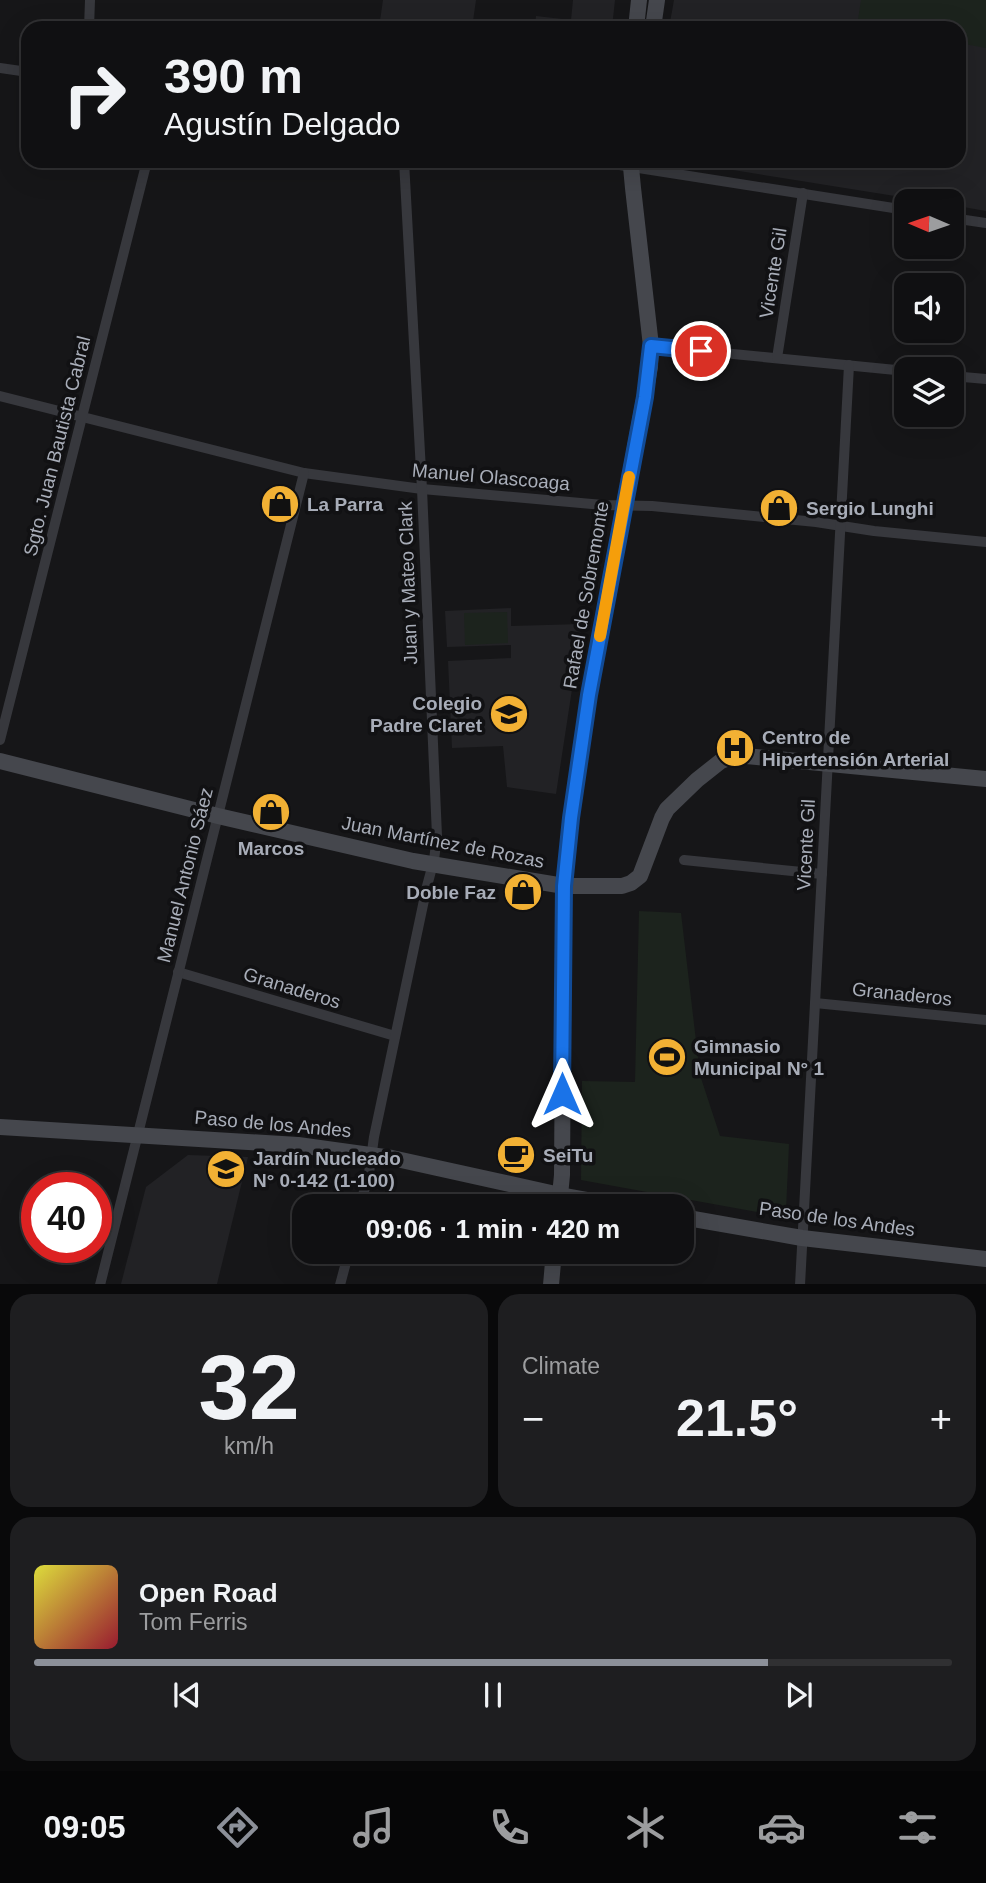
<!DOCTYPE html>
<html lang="en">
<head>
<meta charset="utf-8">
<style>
	:root { --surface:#101012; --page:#1e1e20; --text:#f1f3f6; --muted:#9c9d9f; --line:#303032; --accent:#8c9099 }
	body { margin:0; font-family:Arial,sans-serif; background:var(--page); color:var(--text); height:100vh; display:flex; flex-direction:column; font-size:26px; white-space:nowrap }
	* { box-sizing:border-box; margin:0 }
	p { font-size:23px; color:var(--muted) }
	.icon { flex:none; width:38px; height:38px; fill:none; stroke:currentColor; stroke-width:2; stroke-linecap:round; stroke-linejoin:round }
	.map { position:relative; height:1284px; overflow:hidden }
	.drawer { display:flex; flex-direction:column; gap:10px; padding:10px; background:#09090a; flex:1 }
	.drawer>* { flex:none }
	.banner { position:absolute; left:21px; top:21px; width:945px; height:147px; border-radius:21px; box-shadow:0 7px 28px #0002,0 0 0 2px var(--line); background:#101012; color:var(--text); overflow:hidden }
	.needle { width:46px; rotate:272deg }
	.tools { position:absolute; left:894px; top:189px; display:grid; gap:14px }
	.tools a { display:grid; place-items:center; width:70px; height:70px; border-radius:14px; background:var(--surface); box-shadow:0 7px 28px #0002,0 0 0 2px var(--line); font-size:35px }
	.speed { position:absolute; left:21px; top:1172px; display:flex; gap:14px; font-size:35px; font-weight:700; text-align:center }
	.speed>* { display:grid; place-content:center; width:91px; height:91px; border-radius:50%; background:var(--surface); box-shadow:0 7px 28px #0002,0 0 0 2px var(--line); line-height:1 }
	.speed .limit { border:10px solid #d22; background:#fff; color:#111 }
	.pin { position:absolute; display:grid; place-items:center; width:60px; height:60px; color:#fff; margin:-30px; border:4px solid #fff; border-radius:50%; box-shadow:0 2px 7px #0007 }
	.me { position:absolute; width:77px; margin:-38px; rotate:0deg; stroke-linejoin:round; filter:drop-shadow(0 0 5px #0008) }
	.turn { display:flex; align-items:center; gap:24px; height:147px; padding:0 28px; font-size:32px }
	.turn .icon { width:91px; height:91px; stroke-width:2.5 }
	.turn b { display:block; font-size:49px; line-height:60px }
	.big { font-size:52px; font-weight:600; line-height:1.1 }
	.drawer .tile { flex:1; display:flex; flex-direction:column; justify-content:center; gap:10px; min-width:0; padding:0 24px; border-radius:21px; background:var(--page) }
	.drawer .dial { align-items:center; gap:0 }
	.dial b { font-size:91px; line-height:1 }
	.song { display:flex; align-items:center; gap:21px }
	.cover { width:84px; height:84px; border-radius:10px; background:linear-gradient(135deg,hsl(60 70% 55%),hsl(350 70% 35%)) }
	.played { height:7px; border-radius:4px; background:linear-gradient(90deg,var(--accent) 80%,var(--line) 80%) }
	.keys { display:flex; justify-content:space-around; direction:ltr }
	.heat { display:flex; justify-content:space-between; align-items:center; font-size:38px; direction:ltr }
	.drawer .tiles { flex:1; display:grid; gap:10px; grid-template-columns:1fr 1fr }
	.tile:last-child { grid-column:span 2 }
	.trip { position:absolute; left:292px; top:1194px; width:402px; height:70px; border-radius:21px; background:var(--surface); box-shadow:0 7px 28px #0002,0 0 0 2px var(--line); font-weight:600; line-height:70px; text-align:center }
	.tabs { display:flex; height:112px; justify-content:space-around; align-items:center; background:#060607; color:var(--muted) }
	.tabs .icon { width:49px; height:49px }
	.tabs .active { color:var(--accent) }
	.tabs b { font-size:32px; color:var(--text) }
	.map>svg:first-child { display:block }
	.built { fill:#222225 }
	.green { fill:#1c231d }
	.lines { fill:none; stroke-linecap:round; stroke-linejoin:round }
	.street { stroke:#37383d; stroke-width:10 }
	.secondary { stroke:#45474d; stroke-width:16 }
	.route-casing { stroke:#114b97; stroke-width:18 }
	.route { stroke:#1a73e8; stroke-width:12 }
	.slow { stroke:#f59e0b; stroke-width:12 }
	.labels { text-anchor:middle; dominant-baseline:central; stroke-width:7; stroke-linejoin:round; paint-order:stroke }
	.street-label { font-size:19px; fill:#a8adb8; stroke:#111113 }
	.poi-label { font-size:19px; font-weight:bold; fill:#a8adb8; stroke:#111113; text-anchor:start }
</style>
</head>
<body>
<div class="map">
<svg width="986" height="1285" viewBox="0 0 986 1285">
	<rect width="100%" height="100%" fill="#161618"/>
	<g class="built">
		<polygon points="383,0 476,0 472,28 379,28"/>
		<polygon points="573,0 615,0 612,28 535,28 536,16 571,20"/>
		<polygon points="674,0 986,0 986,211 952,205 952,201 926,201 677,161 959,161 959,28 669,28"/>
		<polygon points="511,608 511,626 582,624 556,794 507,787 503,746 452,748 448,661 511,658 511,645 447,647 445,611"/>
		<polygon points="188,1155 248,1157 217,1284 121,1284 146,1187"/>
	</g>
	<g class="green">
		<polygon points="861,0 986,0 986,48 959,43 959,28 870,28 857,26"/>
		<polygon points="507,612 508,643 465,645 464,613"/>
		<polygon points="639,911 681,913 700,1075 720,1136 789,1144 786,1211 779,1216 581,1180 582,1081 635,1082"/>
	</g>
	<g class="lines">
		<g class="street">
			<polyline points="89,28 90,0"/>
			<polyline points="0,68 28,72"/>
			<polyline points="594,161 906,210"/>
			<polyline points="952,218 986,223"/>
			<polyline points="651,346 906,371"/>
			<polyline points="777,358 803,193"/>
			<polyline points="952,376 986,379"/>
			<polyline points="0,396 304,473 422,489 603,505 652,506 816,522 874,531 986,542"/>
			<polyline points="0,740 147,161"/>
			<polyline points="684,860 822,874"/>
			<polyline points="178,972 395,1036"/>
			<polyline points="815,1003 986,1020"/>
			<polyline points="360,1206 369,1173 374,1137 427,886 434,860 437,836 422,489 404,161"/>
			<polyline points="100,1285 304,473"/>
			<polyline points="340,1285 349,1251"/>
			<polyline points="800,1285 849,365"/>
		</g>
		<g class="secondary">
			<polyline points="636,28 639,0"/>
			<polyline points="653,28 657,0"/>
			<polyline points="0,761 218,816 413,861 564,886 622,886 631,883 640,876 662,818 667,809 697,780 721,761 736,755 986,779"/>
			<polyline points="0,1127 298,1145 392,1158 560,1195 621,1206"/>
			<polyline points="559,1206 562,1175 564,886 571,818 589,695 650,367 651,346 633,188 631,167 632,161"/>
			<polyline points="682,1217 802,1238 986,1259"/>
			<polyline points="551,1285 554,1251"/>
		</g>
	</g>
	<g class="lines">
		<g class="route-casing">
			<polyline id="route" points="562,1094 564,886 571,818 589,695 645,397 651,346 701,351"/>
		</g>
		<use href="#route" class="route"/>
		<polyline class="slow" points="600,636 629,477"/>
	</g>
	<defs>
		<g id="shop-disc" transform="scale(2.0125)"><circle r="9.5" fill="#f2b134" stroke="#111113"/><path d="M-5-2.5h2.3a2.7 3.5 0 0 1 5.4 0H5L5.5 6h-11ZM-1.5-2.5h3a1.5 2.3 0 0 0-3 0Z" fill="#111"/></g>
		<g id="school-disc" transform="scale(2.0125)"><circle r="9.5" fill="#f2b134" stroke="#111113"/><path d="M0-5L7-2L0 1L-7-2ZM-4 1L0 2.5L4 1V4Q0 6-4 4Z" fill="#111"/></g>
		<g id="hospital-disc" transform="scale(2.0125)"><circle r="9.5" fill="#f2b134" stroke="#111113"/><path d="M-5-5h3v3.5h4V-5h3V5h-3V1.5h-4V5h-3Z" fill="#111"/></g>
		<g id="stadium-disc" transform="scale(2.0125)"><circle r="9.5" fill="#f2b134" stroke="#111113"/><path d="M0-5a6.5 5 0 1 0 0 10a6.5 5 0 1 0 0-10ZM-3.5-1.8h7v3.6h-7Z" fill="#111"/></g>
		<g id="cafe-disc" transform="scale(2.0125)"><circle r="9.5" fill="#f2b134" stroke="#111113"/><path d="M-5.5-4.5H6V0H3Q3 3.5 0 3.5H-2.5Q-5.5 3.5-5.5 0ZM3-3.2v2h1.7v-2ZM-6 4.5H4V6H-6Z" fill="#111"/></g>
	</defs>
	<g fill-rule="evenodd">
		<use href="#shop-disc" x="280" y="504"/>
		<use href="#shop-disc" x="779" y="508"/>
		<use href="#school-disc" x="509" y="714"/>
		<use href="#hospital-disc" x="735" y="748"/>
		<use href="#shop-disc" x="271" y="812"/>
		<use href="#shop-disc" x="523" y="892"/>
		<use href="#stadium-disc" x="667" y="1057"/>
		<use href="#cafe-disc" x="516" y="1155"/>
		<use href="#school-disc" x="226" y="1169"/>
	</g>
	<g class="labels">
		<g class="street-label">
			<text transform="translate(773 273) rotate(-81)">Vicente Gil</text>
			<text transform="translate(57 446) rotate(-76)">Sgto. Juan Bautista Cabral</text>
			<text transform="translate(491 477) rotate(5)">Manuel Olascoaga</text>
			<text transform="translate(408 583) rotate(-92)">Juan y Mateo Clark</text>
			<text transform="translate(586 595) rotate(-80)">Rafael de Sobremonte</text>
			<text transform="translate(443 842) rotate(11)">Juan Martínez de Rozas</text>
			<text transform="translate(806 845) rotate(-87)">Vicente Gil</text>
			<text transform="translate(185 875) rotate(-76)">Manuel Antonio Sáez</text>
			<text transform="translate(292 988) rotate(17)">Granaderos</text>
			<text transform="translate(902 994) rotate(6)">Granaderos</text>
			<text transform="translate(273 1124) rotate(5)">Paso de los Andes</text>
			<text transform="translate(837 1219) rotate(8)">Paso de los Andes</text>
		</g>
		<g class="poi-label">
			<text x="307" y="504">La Parra</text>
			<text x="806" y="508">Sergio Lunghi</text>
			<text x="482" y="703" text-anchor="end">Colegio<tspan x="482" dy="22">Padre Claret</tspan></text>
			<text x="762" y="737">Centro de<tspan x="762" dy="22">Hipertensión Arterial</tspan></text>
			<text x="271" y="848" text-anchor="middle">Marcos</text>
			<text x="496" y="892" text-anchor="end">Doble Faz</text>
			<text x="694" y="1046">Gimnasio<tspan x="694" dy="22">Municipal N° 1</tspan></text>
			<text x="543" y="1155">SeiTu</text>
			<text x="253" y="1158">Jardín Nucleado<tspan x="253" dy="22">N° 0-142 (1-100)</tspan></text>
		</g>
	</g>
</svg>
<div class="tools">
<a><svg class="needle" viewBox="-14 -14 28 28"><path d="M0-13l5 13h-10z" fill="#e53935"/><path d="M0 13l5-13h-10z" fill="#9c9d9f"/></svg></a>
<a><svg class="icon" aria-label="sound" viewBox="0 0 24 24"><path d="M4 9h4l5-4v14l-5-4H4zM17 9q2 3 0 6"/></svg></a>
<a><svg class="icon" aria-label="layers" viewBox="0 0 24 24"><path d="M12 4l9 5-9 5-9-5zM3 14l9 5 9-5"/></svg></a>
</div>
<div class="speed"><div class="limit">40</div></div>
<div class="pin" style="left:701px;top:351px;background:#d93025"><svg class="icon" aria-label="arrive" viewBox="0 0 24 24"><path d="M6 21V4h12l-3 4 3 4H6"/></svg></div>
<svg class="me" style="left:562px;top:1094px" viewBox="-20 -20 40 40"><path d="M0-17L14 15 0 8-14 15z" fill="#1a73e8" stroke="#fff" stroke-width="4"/></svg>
<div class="trip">09:06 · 1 min · 420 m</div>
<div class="banner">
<div class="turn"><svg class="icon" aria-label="right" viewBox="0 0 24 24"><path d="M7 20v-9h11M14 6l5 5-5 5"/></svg><div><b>390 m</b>Agustín Delgado</div></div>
</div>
</div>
<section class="drawer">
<div class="tiles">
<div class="tile dial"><b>32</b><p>km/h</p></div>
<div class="tile"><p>Climate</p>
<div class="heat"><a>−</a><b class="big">21.5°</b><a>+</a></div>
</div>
<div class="tile">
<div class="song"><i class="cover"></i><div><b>Open Road</b><p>Tom Ferris</p></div></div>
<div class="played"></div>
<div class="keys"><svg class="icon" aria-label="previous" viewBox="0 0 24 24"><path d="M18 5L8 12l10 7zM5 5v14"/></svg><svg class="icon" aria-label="pause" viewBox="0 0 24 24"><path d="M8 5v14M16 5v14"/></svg><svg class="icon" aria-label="next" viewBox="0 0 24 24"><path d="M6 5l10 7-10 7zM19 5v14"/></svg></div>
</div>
</div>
</section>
<nav class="tabs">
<b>09:05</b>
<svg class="icon active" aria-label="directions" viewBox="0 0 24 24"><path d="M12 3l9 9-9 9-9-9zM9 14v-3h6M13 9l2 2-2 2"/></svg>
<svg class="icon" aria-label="music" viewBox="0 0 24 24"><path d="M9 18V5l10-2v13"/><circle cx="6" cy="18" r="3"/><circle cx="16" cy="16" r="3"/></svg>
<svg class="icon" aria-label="phone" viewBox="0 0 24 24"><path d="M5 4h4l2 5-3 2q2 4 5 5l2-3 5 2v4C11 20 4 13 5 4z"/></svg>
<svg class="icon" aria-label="climate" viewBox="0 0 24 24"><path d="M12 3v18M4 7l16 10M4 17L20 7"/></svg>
<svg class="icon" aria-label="car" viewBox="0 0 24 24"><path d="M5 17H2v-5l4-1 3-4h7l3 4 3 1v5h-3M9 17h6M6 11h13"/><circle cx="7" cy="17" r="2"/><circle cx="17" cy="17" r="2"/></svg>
<svg class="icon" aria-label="filters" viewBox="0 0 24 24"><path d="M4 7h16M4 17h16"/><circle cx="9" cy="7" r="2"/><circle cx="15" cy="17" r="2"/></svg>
</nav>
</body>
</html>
